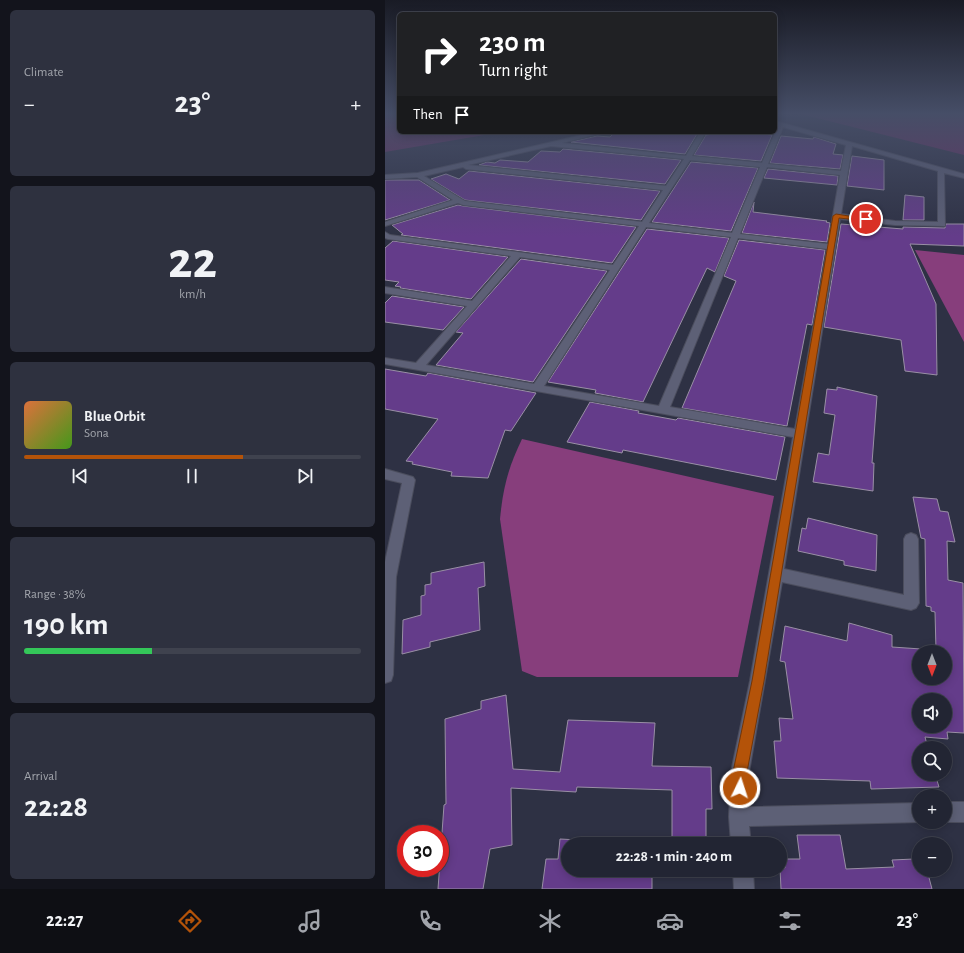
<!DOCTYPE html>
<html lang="en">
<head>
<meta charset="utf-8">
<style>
	:root { --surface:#222533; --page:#2e313f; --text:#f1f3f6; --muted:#a2a5ac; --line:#3f424e; --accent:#b45309 }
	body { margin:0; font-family:"Alegreya Sans",sans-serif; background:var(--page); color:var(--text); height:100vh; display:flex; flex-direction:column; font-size:15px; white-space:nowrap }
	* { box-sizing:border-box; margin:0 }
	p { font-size:13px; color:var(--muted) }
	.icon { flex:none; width:22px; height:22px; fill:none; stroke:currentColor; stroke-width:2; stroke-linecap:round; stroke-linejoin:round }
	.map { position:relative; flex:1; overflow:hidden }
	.drawer { display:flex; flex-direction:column; gap:10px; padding:10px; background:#13141c; width:385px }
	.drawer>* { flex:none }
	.guide { position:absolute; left:12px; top:12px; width:380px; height:122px; border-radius:6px; box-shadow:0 2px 10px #0003,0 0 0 1px var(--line); background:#202124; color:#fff; overflow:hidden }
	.needle { width:26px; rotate:180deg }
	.fabs { position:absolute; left:527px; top:645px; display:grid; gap:8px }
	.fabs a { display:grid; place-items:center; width:40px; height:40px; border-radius:50%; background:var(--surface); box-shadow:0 2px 10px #0003,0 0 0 1px var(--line); font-size:20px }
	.speed { position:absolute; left:12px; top:825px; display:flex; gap:8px; font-size:20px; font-weight:700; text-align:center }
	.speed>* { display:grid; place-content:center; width:52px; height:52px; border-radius:50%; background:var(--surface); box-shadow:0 2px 10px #0003,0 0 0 1px var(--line); line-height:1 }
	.speed .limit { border:6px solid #d22; background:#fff; color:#111 }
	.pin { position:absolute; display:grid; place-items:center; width:34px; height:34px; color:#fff; margin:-17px; border:2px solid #fff; border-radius:50%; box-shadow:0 1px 4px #0007 }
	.me { position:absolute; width:44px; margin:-22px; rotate:4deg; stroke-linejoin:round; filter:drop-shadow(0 0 3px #0008) }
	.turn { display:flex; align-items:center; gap:14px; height:84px; padding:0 16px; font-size:18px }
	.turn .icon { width:52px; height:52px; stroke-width:2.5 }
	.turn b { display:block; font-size:28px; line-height:34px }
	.then { display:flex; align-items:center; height:38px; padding:0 16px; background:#0003; gap:8px; font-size:15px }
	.big { font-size:30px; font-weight:600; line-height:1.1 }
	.drawer .card { flex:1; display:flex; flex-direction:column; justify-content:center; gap:6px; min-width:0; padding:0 14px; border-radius:6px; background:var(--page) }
	.drawer .dial { align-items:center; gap:0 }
	.dial b { font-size:52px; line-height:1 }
	.song { display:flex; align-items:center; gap:12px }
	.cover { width:48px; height:48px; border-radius:6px; background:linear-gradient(135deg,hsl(20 70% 55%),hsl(100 70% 35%)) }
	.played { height:4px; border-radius:2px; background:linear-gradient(90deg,var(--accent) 65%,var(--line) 65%) }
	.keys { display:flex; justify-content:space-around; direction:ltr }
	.heat { display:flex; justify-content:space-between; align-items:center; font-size:22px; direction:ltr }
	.charge { height:6px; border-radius:3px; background:linear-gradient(90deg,#34c759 38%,var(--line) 0) }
	.trip { position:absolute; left:176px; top:837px; width:226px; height:40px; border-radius:20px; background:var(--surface); box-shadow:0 2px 10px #0003,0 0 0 1px var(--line); font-weight:600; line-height:40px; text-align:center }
	.tabs { display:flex; height:64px; justify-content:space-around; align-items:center; background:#0e0f14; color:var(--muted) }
	.tabs .icon { width:28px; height:28px }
	.tabs .active { color:var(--accent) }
	.tabs b { font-size:18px; color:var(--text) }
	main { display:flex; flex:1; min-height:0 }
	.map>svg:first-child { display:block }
	.green { fill:#6b2d62 }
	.forest { fill:#873e7c }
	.building { fill:#643c8a; stroke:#998fa5; fill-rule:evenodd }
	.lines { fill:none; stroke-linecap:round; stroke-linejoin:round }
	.street-casing { stroke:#4b4d5d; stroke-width:2 }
	.street { fill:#5d6076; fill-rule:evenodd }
	.route { fill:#b45309; stroke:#753606 }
</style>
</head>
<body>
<main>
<section class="drawer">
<div class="card"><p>Climate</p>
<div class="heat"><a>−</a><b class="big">23°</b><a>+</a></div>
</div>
<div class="card dial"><b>22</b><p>km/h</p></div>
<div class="card">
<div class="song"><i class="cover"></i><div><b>Blue Orbit</b><p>Sona</p></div></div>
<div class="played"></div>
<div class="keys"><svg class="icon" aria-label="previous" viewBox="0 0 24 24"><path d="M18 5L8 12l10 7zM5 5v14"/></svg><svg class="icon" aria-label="pause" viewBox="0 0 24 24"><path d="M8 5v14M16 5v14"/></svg><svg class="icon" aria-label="next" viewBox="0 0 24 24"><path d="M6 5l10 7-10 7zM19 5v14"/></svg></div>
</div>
<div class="card"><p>Range · 38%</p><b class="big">190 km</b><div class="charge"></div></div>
<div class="card"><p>Arrival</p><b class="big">22:28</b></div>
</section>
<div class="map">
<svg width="579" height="889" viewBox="0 0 579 889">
	<rect width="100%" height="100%" fill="#2e3144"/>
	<g class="green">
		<polygon points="0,113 14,113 14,132 117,132 0,152"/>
		<polygon points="412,113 579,113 579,155"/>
	</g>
	<g class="forest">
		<polygon points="530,250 579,255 579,342"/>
		<path d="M 137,439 L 389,496 L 353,677 L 152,677 L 137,671 L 115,519 C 118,488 123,468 137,439 Z"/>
	</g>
	<g class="building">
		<polygon points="234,132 262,133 263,132 289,132 312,134 300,154 186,142 212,136 225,137 229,133"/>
		<polygon points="332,132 359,132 387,135 376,161 309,155 321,135 330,134"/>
		<polygon points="396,136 428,139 429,137 451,144 448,154 458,155 455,169 385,163"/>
		<polygon points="178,149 296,160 280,184 94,165 102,162 110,163 115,160 143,162 156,151 175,152"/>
		<polygon points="467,156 499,160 499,190 462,186"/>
		<polygon points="306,162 373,168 346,231 267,222"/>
		<polygon points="383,169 453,176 452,185 379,178"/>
		<polygon points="84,171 275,191 256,220 80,200 46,179 61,174 74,179"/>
		<polygon points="0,180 34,180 65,200 0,220"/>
		<polygon points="520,195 539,197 539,220 518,220"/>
		<polygon points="369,202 368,212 442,221 441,222 445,223 442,242 357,233"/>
		<polygon points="73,205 78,206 251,227 227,263 16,235 18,234 7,225"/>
		<polygon points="456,224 518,229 518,227 560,228 561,224 579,224 579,246 525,244 551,304 552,375 520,371 516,340 439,327"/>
		<polygon points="262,229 344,238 330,272 322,268 258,402 210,393 211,390 163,382"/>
		<polygon points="354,240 440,250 427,325 422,324 402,426 297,408 351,281 339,276"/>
		<polygon points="8,241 123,257 86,299 15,288 16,287 10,286 14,282 0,280 0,248"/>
		<polygon points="136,259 222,271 148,382 51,365 78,333 71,332"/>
		<polygon points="7,296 79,307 58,330 0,322 0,303"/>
		<polygon points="0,369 41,376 43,373 151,393 126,431 120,430 103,478 66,476 67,472 27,464 28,462 21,461 53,419 0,409"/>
		<polygon points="452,387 492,396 487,463 489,463 488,491 428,482 433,453 444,455 450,415 439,413 442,389 452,390"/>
		<polygon points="205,402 254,411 253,413 291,420 293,418 400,437 391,480 238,450 237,453 182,442"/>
		<path d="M 528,497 L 552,499 L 555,511 L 563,512 L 570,542 L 562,541 L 563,580 L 578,583 L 579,733 L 562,732 L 563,739 L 540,737 L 543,748 L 534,748 L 534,774 L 550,774 L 554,787 L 486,789 L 485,781 L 392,778 L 389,741 L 396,741 L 394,718 L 408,719 L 400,662 L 395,661 L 400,626 L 462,641 L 464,623 L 507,635 L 507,647 L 551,650 L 550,612 L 546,611 L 546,607 L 541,606 L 540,539 L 536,538 ZM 534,652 L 560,652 L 560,678 L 534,678 ZM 534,700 L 560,700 L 560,726 L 534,726 Z"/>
		<polygon points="423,518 492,535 491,571 459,565 459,561 413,551 417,528 421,529"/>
		<polygon points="99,562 100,586 93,588 95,630 45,642 45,647 17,654 18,620 36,615 36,596 40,595 40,585 46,584 46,573"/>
		<polygon points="121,695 128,769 175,772 183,720 270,723 267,766 326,767 327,809 321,809 321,844 287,844 287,790 192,787 191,792 126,788 127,845 105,849 98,889 53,889 59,805 61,804 60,719 96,709 96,701"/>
		<polygon points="412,835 455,835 461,869 509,867 507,860 529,859 530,865 534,865 534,870 542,870 547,889 396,889 395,868 400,868 399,859 415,859"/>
		<polygon points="175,839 213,841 213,844 183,844 183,870 267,870 267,889 157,889 161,859 173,859"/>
	</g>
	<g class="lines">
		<g class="street-casing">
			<g id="street">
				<path d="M 390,121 L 579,174 L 579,178 L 559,173 L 560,226 L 510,225 L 455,219 L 399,569 L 519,595 L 519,539 L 521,535 L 526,533 L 531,535 L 533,539 L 534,603 L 531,608 L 526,610 L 397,582 L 364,772 L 364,807 L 534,803 L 534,822 L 536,822 L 364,826 L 366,844 L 346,844 L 344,817 L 346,772 L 365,681 L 408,437 L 0,364 L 0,358 L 31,363 L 82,306 L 0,293 L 0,287 L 87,301 L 126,256 L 3,239 L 0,238 L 0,232 L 5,235 L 228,265 L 254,226 L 78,205 L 73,203 L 0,226 L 0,222 L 68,200 L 32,177 L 0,179 L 0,175 L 33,173 L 210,132 L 221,132 L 177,143 L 301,156 L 315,132 L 321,132 L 307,156 L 377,163 L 393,126 L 390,125 ZM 398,127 L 461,145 L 456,171 L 383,164 ZM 166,146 L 299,159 L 281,186 L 83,165 ZM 467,146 L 553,171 L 553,222 L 510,221 L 456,214 ZM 305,160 L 375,167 L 347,233 L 264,223 ZM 78,167 L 81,169 L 278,190 L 257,222 L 80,201 L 39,176 ZM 382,167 L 455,175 L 443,244 L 355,234 ZM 261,227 L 346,237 L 274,406 L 159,386 ZM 353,238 L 442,249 L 410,429 L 285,407 ZM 135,257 L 225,270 L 149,384 L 41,365 Z"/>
				<polygon points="0,469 28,477 30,480 11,577 8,675 6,681 0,683 0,562 17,483 0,479"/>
				<rect x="560" y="802" width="19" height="20"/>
				<polygon points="348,870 368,870 369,889 349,889"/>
			</g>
		</g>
		<use href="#street" class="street"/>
	</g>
	<linearGradient id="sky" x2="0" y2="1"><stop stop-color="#191b25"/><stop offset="0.48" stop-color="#464e67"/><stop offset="1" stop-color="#464e67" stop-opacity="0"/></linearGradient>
	<rect width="579" height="237" fill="url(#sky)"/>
	<polygon class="route" points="451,214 483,219 481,221 454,218 379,681 362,772 362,788 360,793 355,795 350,793 348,788 348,772 367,681 448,216"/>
</svg>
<div class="fabs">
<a><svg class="needle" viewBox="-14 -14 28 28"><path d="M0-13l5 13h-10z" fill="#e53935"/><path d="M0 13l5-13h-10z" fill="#a2a5ac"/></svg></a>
<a><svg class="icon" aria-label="sound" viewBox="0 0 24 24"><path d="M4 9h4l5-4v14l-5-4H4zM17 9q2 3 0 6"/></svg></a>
<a><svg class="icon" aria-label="search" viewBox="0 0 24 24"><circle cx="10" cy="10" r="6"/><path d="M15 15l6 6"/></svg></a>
<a>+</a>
<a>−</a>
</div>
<div class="speed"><div class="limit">30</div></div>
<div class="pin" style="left:481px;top:219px;background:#d93025"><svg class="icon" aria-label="arrive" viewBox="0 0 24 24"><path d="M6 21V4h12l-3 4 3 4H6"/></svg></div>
<svg class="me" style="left:355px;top:788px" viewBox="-20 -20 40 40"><circle r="17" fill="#b45309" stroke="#fff" stroke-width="3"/><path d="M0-11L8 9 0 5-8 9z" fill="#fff"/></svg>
<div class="trip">22:28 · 1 min · 240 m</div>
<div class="guide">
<div class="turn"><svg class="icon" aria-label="right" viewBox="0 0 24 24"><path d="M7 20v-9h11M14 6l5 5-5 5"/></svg><div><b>230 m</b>Turn right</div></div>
<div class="then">Then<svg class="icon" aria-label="arrive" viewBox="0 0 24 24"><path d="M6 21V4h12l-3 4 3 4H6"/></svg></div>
</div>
</div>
</main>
<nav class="tabs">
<b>22:27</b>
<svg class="icon active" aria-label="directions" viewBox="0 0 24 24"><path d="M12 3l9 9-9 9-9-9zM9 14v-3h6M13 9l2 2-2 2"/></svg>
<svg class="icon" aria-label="music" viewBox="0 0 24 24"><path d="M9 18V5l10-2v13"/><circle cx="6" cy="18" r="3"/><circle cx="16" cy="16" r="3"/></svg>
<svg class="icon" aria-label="phone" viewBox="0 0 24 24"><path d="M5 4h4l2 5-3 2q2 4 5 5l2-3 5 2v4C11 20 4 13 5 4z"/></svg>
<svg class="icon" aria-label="climate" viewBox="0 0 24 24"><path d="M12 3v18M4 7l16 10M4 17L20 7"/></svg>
<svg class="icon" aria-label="car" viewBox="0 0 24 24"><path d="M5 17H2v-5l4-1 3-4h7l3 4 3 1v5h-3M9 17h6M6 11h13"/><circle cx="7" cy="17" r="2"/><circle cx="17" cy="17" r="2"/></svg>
<svg class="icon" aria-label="filters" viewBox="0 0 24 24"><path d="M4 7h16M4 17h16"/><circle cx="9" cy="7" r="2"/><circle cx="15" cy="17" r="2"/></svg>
<b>23°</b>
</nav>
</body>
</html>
